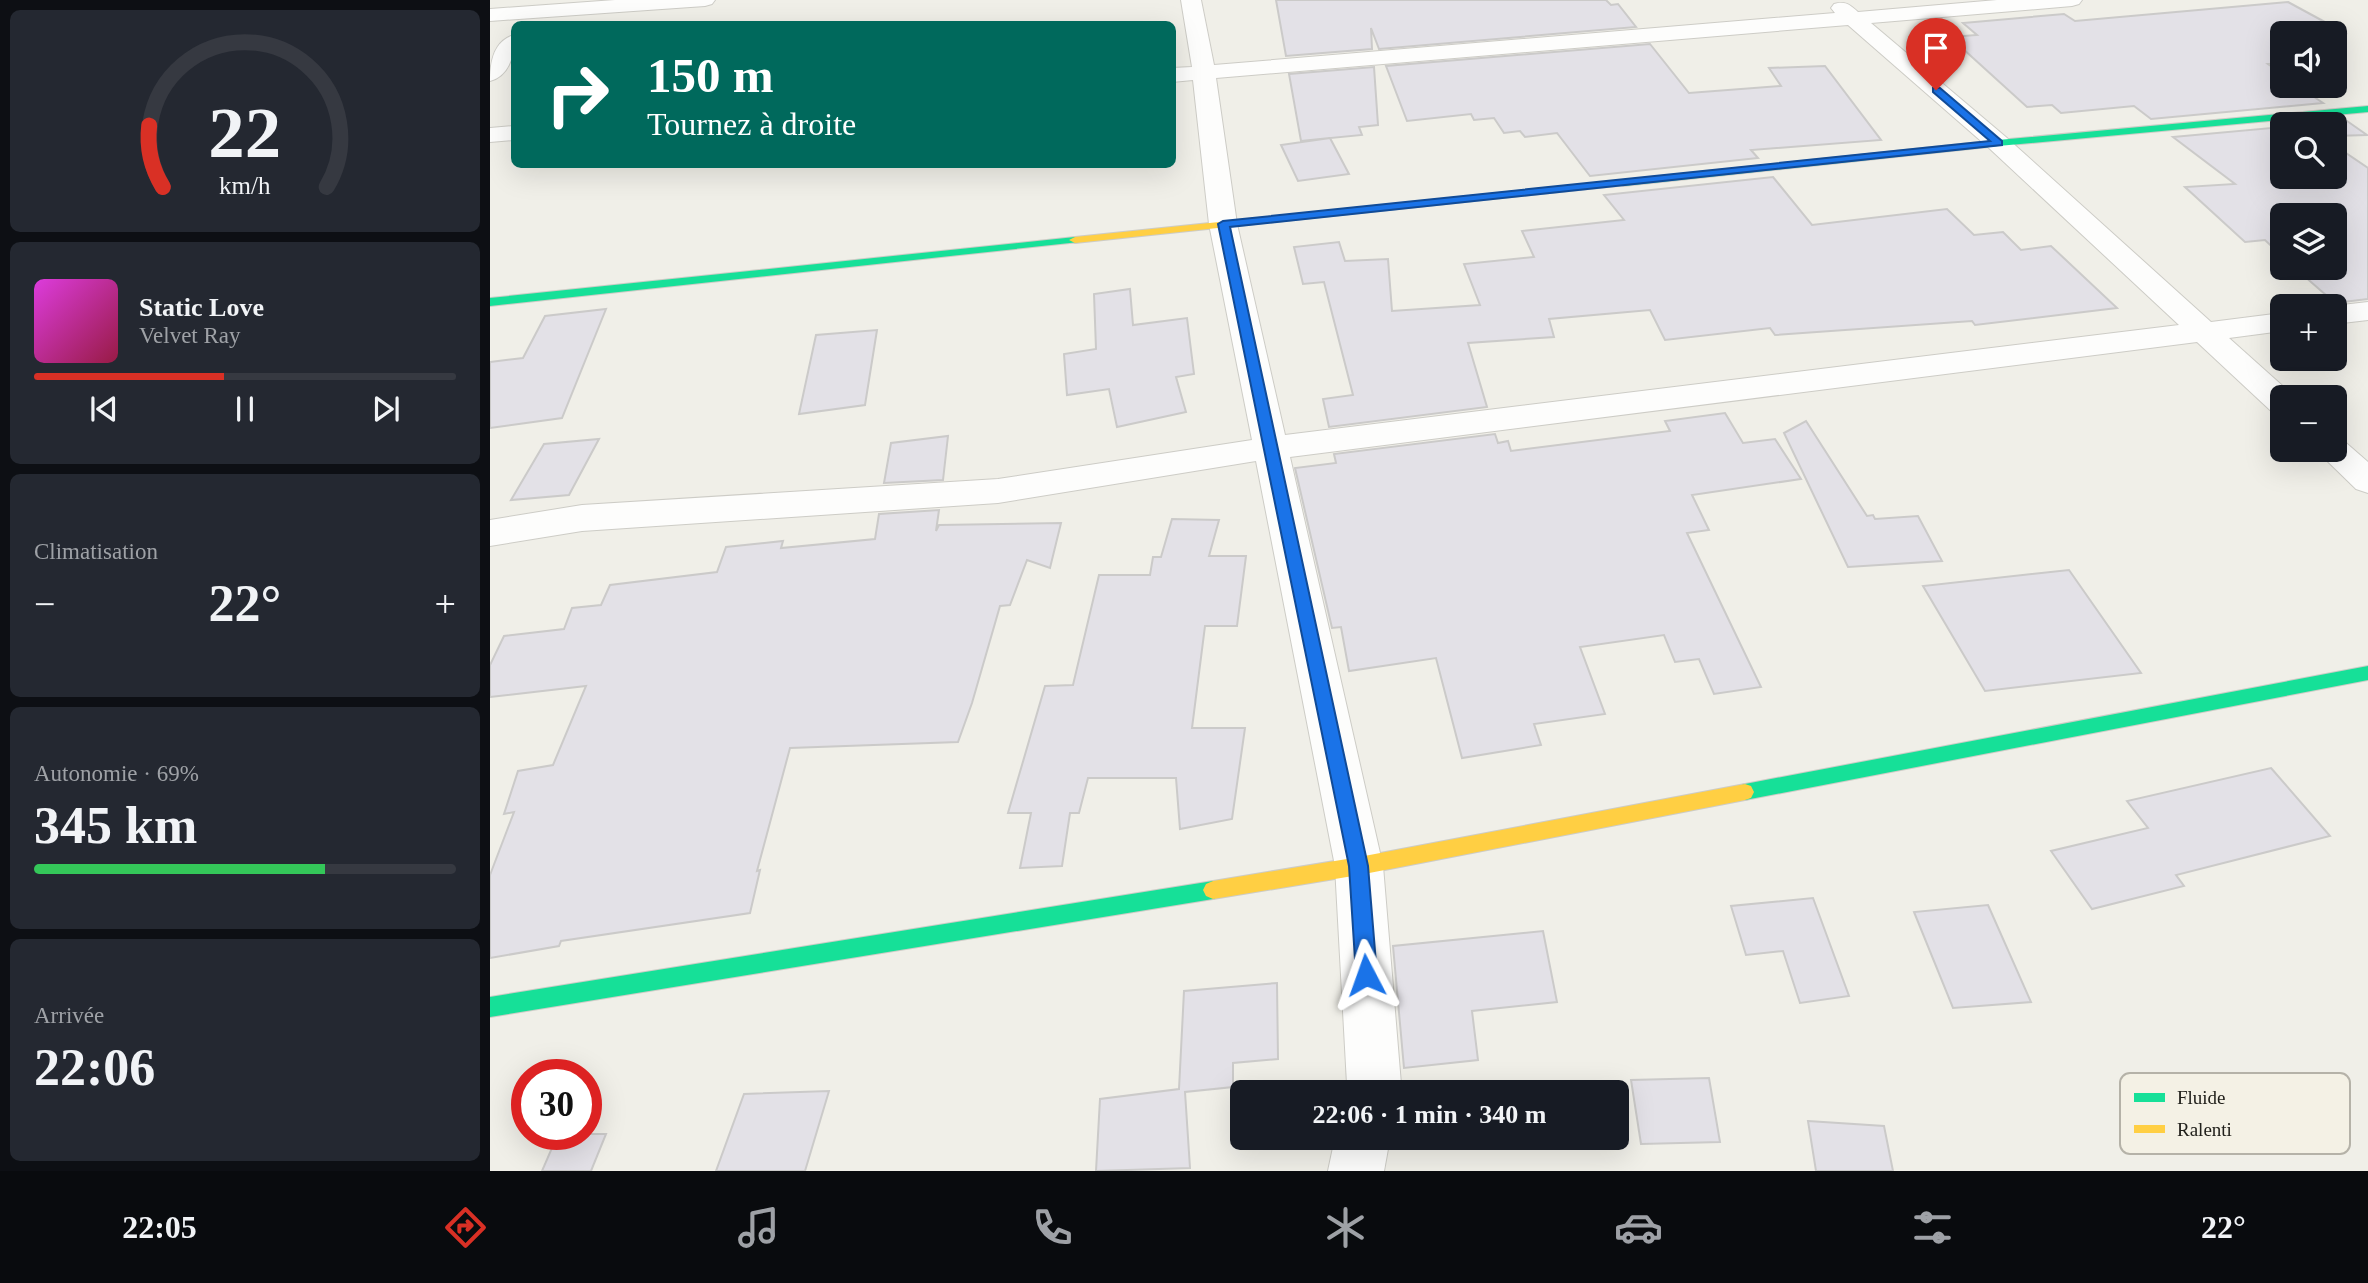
<!DOCTYPE html>
<html lang="fr">
<head>
<meta charset="utf-8">
<style>
	:root { --surface:#171b24; --page:#242831; --text:#f1f3f6; --muted:#9ea1a6; --line:#363941; --accent:#d93025 }
	body { margin:0; font-family:"Times New Roman",serif; background:var(--page); color:var(--text); height:100vh; display:flex; flex-direction:column; font-size:26px; white-space:nowrap }
	* { box-sizing:border-box; margin:0 }
	p { font-size:23px; color:var(--muted) }
	.icon { flex:none; width:38px; height:38px; fill:none; stroke:currentColor; stroke-width:2; stroke-linecap:round; stroke-linejoin:round }
	.map { position:relative; flex:1; overflow:hidden }
	.sheet { display:flex; flex-direction:column; gap:10px; padding:10px; background:#0d0f14; width:490px }
	.sheet>* { flex:none }
	.top-card { position:absolute; left:21px; top:21px; width:665px; height:147px; border-radius:10px; box-shadow:0 7px 28px #0002; background:#00695c; color:#fff; overflow:hidden }
	.fabs { position:absolute; left:1780px; top:21px; display:grid; gap:14px }
	.fabs a { display:grid; place-items:center; width:77px; height:77px; border-radius:10px; background:var(--surface); box-shadow:0 7px 28px #0002; font-size:35px }
	.speed { position:absolute; left:21px; top:1059px; display:flex; gap:14px; font-size:35px; font-weight:700; text-align:center }
	.speed>* { display:grid; place-content:center; width:91px; height:91px; border-radius:50%; background:var(--surface); box-shadow:0 7px 28px #0002; line-height:1 }
	.speed .limit { border:10px solid #d22; background:#fff; color:#111 }
	.pin { position:absolute; display:grid; place-items:center; width:60px; height:60px; color:#fff; margin:-72px -30px; border-radius:50% 50% 50% 0; rotate:-45deg; box-shadow:0 0 7px #0007 }
	.pin .icon { rotate:45deg }
	.me { position:absolute; width:77px; margin:-38px; rotate:356deg; stroke-linejoin:round; filter:drop-shadow(0 0 5px #0008) }
	.turn { display:flex; align-items:center; gap:24px; height:147px; padding:0 21px; font-size:32px }
	.turn .icon { width:91px; height:91px; stroke-width:2.5 }
	.turn b { display:block; font-size:49px; line-height:60px }
	.big { font-size:52px; font-weight:600; line-height:1.1 }
	.sheet .card { flex:1; display:flex; flex-direction:column; justify-content:center; gap:10px; min-width:0; padding:0 24px; border-radius:10px; background:var(--page) }
	.sheet .dial { align-items:center; gap:0 }
	.dial svg { height:182px; overflow:visible; fill:none; stroke:var(--line); stroke-width:7; stroke-linecap:round; text-anchor:middle }
	.dial text { fill:var(--text); stroke:none }
	.song { display:flex; align-items:center; gap:21px }
	.cover { width:84px; height:84px; border-radius:10px; background:linear-gradient(135deg,hsl(300 70% 55%),hsl(340 70% 35%)) }
	.played { height:7px; border-radius:4px; background:linear-gradient(90deg,var(--accent) 45%,var(--line) 45%) }
	.keys { display:flex; justify-content:space-around; direction:ltr }
	.heat { display:flex; justify-content:space-between; align-items:center; font-size:38px; direction:ltr }
	.charge { height:10px; border-radius:5px; background:linear-gradient(90deg,#34c759 69%,var(--line) 0) }
	.trip { position:absolute; left:740px; top:1080px; width:399px; height:70px; border-radius:10px; background:var(--surface); box-shadow:0 7px 28px #0002; font-weight:600; line-height:70px; text-align:center }
	.tabs { display:flex; height:112px; justify-content:space-around; align-items:center; background:#090b0e; color:var(--muted) }
	.tabs .icon { width:49px; height:49px }
	.tabs .on { color:var(--accent) }
	.tabs b { font-size:32px; color:var(--text) }
	main { display:flex; flex:1; min-height:0 }
	.map>svg:first-child { display:block }
	.building { fill:#e3e1e7; stroke:#cbcac9; stroke-width:2 }
	.lines { fill:none; stroke-linecap:round; stroke-linejoin:round }
	.street-casing { stroke:#cdccc6; stroke-width:2 }
	.fast-casing { stroke:#cdccc6; stroke-width:2 }
	.slow-casing { stroke:#cdccc6; stroke-width:2 }
	.street { fill:#fdfdfc; fill-rule:evenodd }
	.fast { fill:#16e098; fill-rule:evenodd }
	.slow { fill:#ffcf43; fill-rule:evenodd }
	.route { fill:#1a73e8; stroke:#114b97; stroke-width:2 }
	.key { fill:#f4f1e5; stroke:#b5b2a8; stroke-width:2 }
	.key-label { font-size:19px; fill:#21201b }
</style>
</head>
<body>
<main>
<section class="sheet">
<div class="card dial"><svg viewBox="0 0 100 80">
<path d="M14 69A42 42 0 1 1 86 69"/>
<path d="M14 69A42 42 0 0 1 8 42" stroke="#d93025"/>
<text x="50" y="56" font-size="32" font-weight="700">22</text>
<text x="50" y="72" font-size="11">km/h</text>
</svg></div>
<div class="card">
<div class="song"><i class="cover"></i><div><b>Static Love</b><p>Velvet Ray</p></div></div>
<div class="played"></div>
<div class="keys"><svg class="icon" aria-label="previous" viewBox="0 0 24 24"><path d="M18 5L8 12l10 7zM5 5v14"/></svg><svg class="icon" aria-label="pause" viewBox="0 0 24 24"><path d="M8 5v14M16 5v14"/></svg><svg class="icon" aria-label="next" viewBox="0 0 24 24"><path d="M6 5l10 7-10 7zM19 5v14"/></svg></div>
</div>
<div class="card"><p>Climatisation</p>
<div class="heat"><a>−</a><b class="big">22°</b><a>+</a></div>
</div>
<div class="card"><p>Autonomie · 69%</p><b class="big">345 km</b><div class="charge"></div></div>
<div class="card"><p>Arrivée</p><b class="big">22:06</b></div>
</section>
<div class="map">
<svg width="1878" height="1171" viewBox="0 0 1878 1171">
	<rect width="100%" height="100%" fill="#f0efe8"/>
	<g class="building">
		<polygon points="786,0 1116,0 1121,5 1128,4 1146,27 889,49 881,28 882,49 796,56"/>
		<polygon points="1798,2 1857,34 1792,33 1792,63 1778,64 1792,74 1792,86 1808,86 1833,103 1661,119 1644,106 1571,113 1562,105 1537,107 1460,37 1487,35 1473,23 1574,14 1585,21"/>
		<polygon points="1160,44 1199,93 1291,86 1279,68 1335,66 1391,140 1261,150 1268,158 1100,176 1067,133 1035,137 1030,131 1014,133 1004,118 984,120 981,114 917,121 896,66"/>
		<polygon points="884,67 888,125 869,127 872,135 840,138 859,174 808,181 791,145 840,138 811,141 799,74"/>
		<polygon points="1857,121 1877,135 1844,136 1844,124 1817,124"/>
		<polygon points="1792,127 1792,177 1844,177 1844,145 1878,168 1878,299 1845,303 1805,268 1844,268 1844,215 1792,215 1792,256 1775,240 1755,242 1695,187 1745,184 1683,137"/>
		<polygon points="1283,177 1322,225 1457,209 1484,235 1513,232 1531,250 1561,246 1627,308 1485,325 1482,321 1285,335 1280,328 1175,340 1160,310 1059,319 1064,337 978,343 997,407 839,427 833,399 863,395 834,282 813,284 804,247 849,242 855,261 898,259 902,311 990,305 974,264 1044,257 1032,231 1134,220 1114,195"/>
		<polygon points="640,289 643,325 697,318 704,374 686,377 696,412 627,427 619,389 577,395 574,354 606,349 604,294"/>
		<polygon points="116,309 72,418 0,428 0,362 33,358 55,316"/>
		<polygon points="387,330 375,405 309,414 326,335"/>
		<polygon points="1235,413 1253,443 1285,439 1311,479 1202,495 1219,530 1197,533 1271,687 1224,694 1209,659 1185,662 1174,635 1090,647 1115,714 1044,724 1051,745 972,758 946,658 859,671 851,627 842,628 805,468 846,463 844,454 1005,434 1008,443 1018,441 1021,451 1180,431 1175,421"/>
		<polygon points="1316,421 1377,516 1383,515 1385,519 1428,516 1452,561 1358,567 1294,433"/>
		<polygon points="458,436 453,480 394,483 401,443"/>
		<polygon points="109,439 79,495 21,500 54,444"/>
		<polygon points="449,510 446,531 449,525 571,523 560,568 537,560 520,605 510,606 482,703 468,742 300,748 267,871 270,870 260,913 71,941 69,946 0,958 0,875 24,812 14,814 28,771 63,765 96,686 0,697 0,665 14,636 74,629 82,608 111,605 120,585 227,572 236,547 293,541 291,548 385,539 389,514"/>
		<polygon points="682,519 729,520 719,556 756,556 747,626 715,626 702,728 755,728 742,819 690,829 686,778 598,778 589,813 580,813 572,866 530,868 541,813 518,813 555,686 583,685 609,575 660,575 663,557 671,557"/>
		<polygon points="1579,570 1651,673 1495,691 1433,586"/>
		<polygon points="1781,768 1840,836 1686,875 1694,886 1602,909 1561,851 1658,828 1637,801"/>
		<polygon points="1323,898 1359,996 1310,1003 1293,951 1256,955 1241,906"/>
		<polygon points="1498,905 1541,1002 1463,1008 1424,912"/>
		<polygon points="1053,931 1067,1002 982,1011 988,1060 914,1068 903,946"/>
		<polygon points="787,983 788,1059 743,1063 743,1087 695,1092 700,1168 606,1171 610,1099 689,1089 694,991"/>
		<polygon points="1219,1078 1230,1142 1151,1144 1141,1080"/>
		<polygon points="339,1091 315,1171 226,1171 254,1094"/>
		<polygon points="1318,1121 1394,1126 1403,1171 1326,1171"/>
		<polygon points="68,1134 116,1134 101,1171 52,1171"/>
	</g>
	<g class="lines">
		<g class="street-casing">
			<g id="street">
				<polygon points="125,0 225,0 222,4 215,6 0,21 0,9"/>
				<path d="M 691,0 L 711,0 L 724,65 L 1345,13 L 1341,8 L 1344,4 C 1355,1 1359,4 1368,12 L 1507,0 L 1592,0 L 1589,4 L 1582,6 L 1381,23 L 1517,138 L 1721,322 L 1792,313 L 1792,331 L 1739,338 L 1805,397 L 1792,397 L 1792,413 L 1780,410 L 1707,342 L 800,457 L 893,866 L 911,1084 L 909,1092 L 855,1092 L 857,1084 L 845,866 L 766,461 L 508,503 L 92,531 L 0,546 L 0,520 L 92,505 L 508,479 L 762,440 L 719,224 L 703,80 L 682,82 L 682,68 L 702,67 ZM 1358,25 L 1499,148 L 1689,325 L 795,435 L 747,224 L 726,78 Z"/>
				<path d="M 24,35 C 25,53 20,76 0,81 C 0,63 3,41 24,35 Z"/>
				<polygon points="24,126 24,140 0,142 0,128"/>
				<polygon points="1878,302 1878,320 1844,324 1843,306"/>
				<polygon points="1844,439 1855,442 1878,462 1878,493 1866,489 1826,450 1844,450"/>
				<polygon points="845,1138 900,1138 894,1171 838,1171"/>
			</g>
		</g>
		<g class="fast-casing">
			<g id="fast">
				<polygon points="1878,106 1878,112 1508,146 1133,186 1128,183 1133,180 1508,140"/>
				<polygon points="585,237 589,238 589,242 0,306 0,298"/>
				<polygon points="1878,666 1878,680 1255,800 1249,798 1246,792 1249,786 1255,784"/>
				<polygon points="723,881 730,884 733,890 730,896 723,899 0,1017 0,997"/>
			</g>
		</g>
		<g class="slow-casing">
			<g id="slow">
				<polygon points="1133,180 1138,183 1137,185 585,243 579,240 585,237"/>
				<polygon points="1255,784 1261,786 1264,792 1261,798 1255,800 869,875 723,899 716,896 713,890 716,884 723,881 869,857"/>
			</g>
		</g>
		<use href="#street" class="street"/>
		<use href="#fast" class="fast"/>
		<use href="#slow" class="slow"/>
	</g>
	<polygon class="route" points="1443,88 1450,88 1512,141 1512,145 740,227 878,866 887,975 884,982 876,985 869,982 866,975 859,866 728,224 733,221 1500,141 1443,92"/>
	<rect x="1630" y="1073" width="230" height="81" rx="10" class="key"/>
	<rect x="1644" y="1093" width="31" height="9" fill="#16e098"/>
	<rect x="1644" y="1125" width="31" height="8" fill="#ffcf43"/>
	<g class="key-label">
		<text x="1687" y="1104">Fluide</text>
		<text x="1687" y="1136">Ralenti</text>
	</g>
</svg>
<div class="fabs">
<a><svg class="icon" aria-label="sound" viewBox="0 0 24 24"><path d="M4 9h4l5-4v14l-5-4H4zM17 9q2 3 0 6"/></svg></a>
<a><svg class="icon" aria-label="search" viewBox="0 0 24 24"><circle cx="10" cy="10" r="6"/><path d="M15 15l6 6"/></svg></a>
<a><svg class="icon" aria-label="layers" viewBox="0 0 24 24"><path d="M12 4l9 5-9 5-9-5zM3 14l9 5 9-5"/></svg></a>
<a>+</a>
<a>−</a>
</div>
<div class="speed"><div class="limit">30</div></div>
<div class="pin" style="left:1446px;top:90px;background:#d93025"><svg class="icon" aria-label="arrive" viewBox="0 0 24 24"><path d="M6 21V4h12l-3 4 3 4H6"/></svg></div>
<svg class="me" style="left:876px;top:975px" viewBox="-20 -20 40 40"><path d="M0-17L14 15 0 8-14 15z" fill="#1a73e8" stroke="#fff" stroke-width="4"/></svg>
<div class="trip">22:06 · 1 min · 340 m</div>
<div class="top-card">
<div class="turn"><svg class="icon" aria-label="right" viewBox="0 0 24 24"><path d="M7 20v-9h11M14 6l5 5-5 5"/></svg><div><b>150 m</b>Tournez à droite</div></div>
</div>
</div>
</main>
<nav class="tabs">
<b>22:05</b>
<svg class="icon on" aria-label="directions" viewBox="0 0 24 24"><path d="M12 3l9 9-9 9-9-9zM9 14v-3h6M13 9l2 2-2 2"/></svg>
<svg class="icon" aria-label="music" viewBox="0 0 24 24"><path d="M9 18V5l10-2v13"/><circle cx="6" cy="18" r="3"/><circle cx="16" cy="16" r="3"/></svg>
<svg class="icon" aria-label="phone" viewBox="0 0 24 24"><path d="M5 4h4l2 5-3 2q2 4 5 5l2-3 5 2v4C11 20 4 13 5 4z"/></svg>
<svg class="icon" aria-label="climate" viewBox="0 0 24 24"><path d="M12 3v18M4 7l16 10M4 17L20 7"/></svg>
<svg class="icon" aria-label="car" viewBox="0 0 24 24"><path d="M5 17H2v-5l4-1 3-4h7l3 4 3 1v5h-3M9 17h6M6 11h13"/><circle cx="7" cy="17" r="2"/><circle cx="17" cy="17" r="2"/></svg>
<svg class="icon" aria-label="filters" viewBox="0 0 24 24"><path d="M4 7h16M4 17h16"/><circle cx="9" cy="7" r="2"/><circle cx="15" cy="17" r="2"/></svg>
<b>22°</b>
</nav>
</body>
</html>
